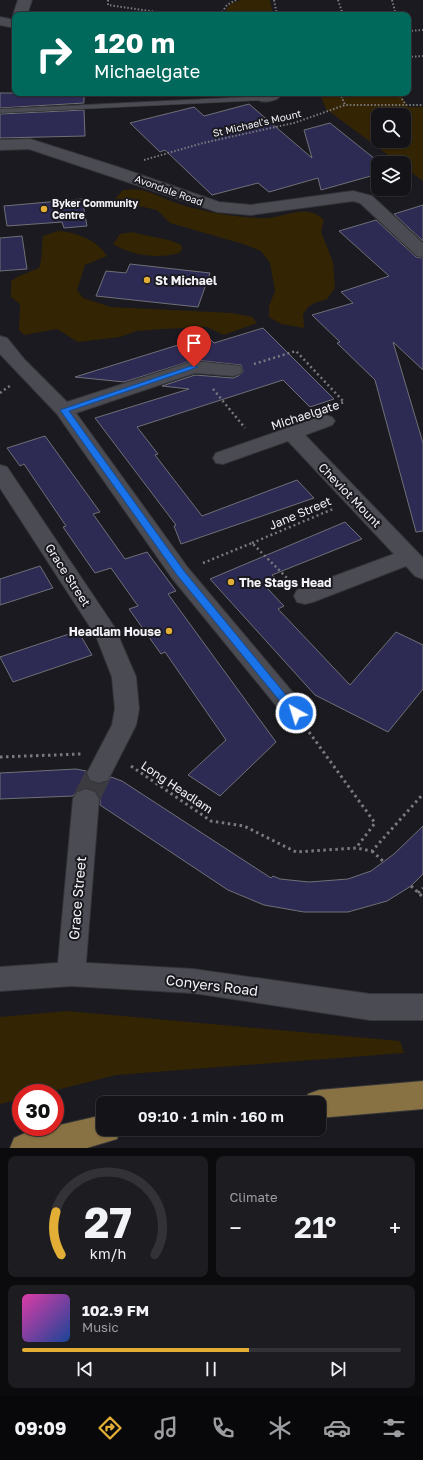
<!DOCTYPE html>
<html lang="en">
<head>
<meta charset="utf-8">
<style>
	:root { --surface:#141418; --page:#1d1d21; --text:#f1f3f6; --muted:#9d9ea2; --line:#333337; --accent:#e3ae35 }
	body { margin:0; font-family:"Golos Text",sans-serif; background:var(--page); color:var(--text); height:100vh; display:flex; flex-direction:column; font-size:15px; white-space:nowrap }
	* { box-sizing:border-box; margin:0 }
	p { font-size:13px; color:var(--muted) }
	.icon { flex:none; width:22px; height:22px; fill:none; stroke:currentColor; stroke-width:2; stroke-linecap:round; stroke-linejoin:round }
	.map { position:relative; height:1148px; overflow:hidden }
	.details { display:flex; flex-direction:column; gap:8px; padding:8px; background:#0b0b0d; flex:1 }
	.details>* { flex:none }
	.guide { position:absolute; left:12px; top:12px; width:399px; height:84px; border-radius:8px; box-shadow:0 1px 3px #0004,0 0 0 1px var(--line); background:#00695c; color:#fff; overflow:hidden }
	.fabs { position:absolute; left:371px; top:108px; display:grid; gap:8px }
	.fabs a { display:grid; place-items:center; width:40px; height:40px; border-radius:8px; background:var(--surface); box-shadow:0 1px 3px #0004,0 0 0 1px var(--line); font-size:20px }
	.speed { position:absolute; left:12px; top:1084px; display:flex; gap:8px; font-size:20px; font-weight:700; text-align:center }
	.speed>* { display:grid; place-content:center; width:52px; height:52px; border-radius:50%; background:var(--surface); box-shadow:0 1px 3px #0004,0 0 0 1px var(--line); line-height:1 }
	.speed .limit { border:6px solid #d22; background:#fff; color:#111 }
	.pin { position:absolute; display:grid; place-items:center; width:34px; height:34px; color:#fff; margin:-41px -17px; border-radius:50% 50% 50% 0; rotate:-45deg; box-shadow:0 0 4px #0007 }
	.pin .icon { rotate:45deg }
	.me { position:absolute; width:44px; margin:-22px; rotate:321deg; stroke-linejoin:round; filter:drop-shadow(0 0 3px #0008) }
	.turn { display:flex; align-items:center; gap:14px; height:84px; padding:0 16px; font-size:18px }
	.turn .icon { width:52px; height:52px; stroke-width:2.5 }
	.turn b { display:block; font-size:28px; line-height:34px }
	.big { font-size:30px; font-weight:600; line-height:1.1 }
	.details .card { flex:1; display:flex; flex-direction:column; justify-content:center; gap:6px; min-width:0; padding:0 14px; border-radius:8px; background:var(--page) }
	.details .dial { align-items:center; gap:0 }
	.dial svg { height:104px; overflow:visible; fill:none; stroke:var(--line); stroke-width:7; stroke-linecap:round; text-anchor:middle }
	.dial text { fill:var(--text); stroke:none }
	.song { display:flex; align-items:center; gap:12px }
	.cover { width:48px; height:48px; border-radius:6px; background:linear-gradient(135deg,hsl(320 70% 55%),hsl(220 70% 35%)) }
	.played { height:4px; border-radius:2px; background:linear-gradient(90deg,var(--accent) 60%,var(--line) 60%) }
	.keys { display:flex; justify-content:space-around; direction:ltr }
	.heat { display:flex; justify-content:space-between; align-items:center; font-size:22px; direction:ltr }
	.details .tiles { flex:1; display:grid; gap:8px; grid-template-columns:1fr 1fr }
	.card:last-child { grid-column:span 2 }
	.trip { position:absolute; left:96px; top:1096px; width:230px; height:40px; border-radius:8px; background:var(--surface); box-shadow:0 1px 3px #0004,0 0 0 1px var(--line); font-weight:600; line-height:40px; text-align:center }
	.menu { display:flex; height:64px; justify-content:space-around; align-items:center; background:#08080a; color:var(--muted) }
	.menu .icon { width:28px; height:28px }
	.menu .on { color:var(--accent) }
	.menu b { font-size:18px; color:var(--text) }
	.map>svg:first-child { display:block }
	.green { fill:#332404; fill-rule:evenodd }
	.building { fill:#2d2b53; stroke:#6f7077 }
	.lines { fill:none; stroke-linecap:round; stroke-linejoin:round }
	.street-tunnel { stroke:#3b3b40; stroke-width:26; stroke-dasharray:26 14; stroke-linecap:butt }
	.lane-casing { stroke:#353539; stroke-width:1 }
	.street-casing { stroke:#353539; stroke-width:2 }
	.secondary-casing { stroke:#353539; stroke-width:2 }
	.primary-casing { stroke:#353539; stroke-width:2 }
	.path-far2 { stroke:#79797e; stroke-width:2; stroke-dasharray:1.5 2; stroke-linecap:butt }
	.path-far1 { stroke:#79797e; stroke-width:2.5; stroke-dasharray:2 3; stroke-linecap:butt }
	.path { stroke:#79797e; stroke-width:3; stroke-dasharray:2.5 3.5; stroke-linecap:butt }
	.lane { fill:#4b4c53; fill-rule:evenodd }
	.street { fill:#4b4c53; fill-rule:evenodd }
	.secondary { fill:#4b4c53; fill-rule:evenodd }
	.primary { fill:#887142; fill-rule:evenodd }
	.route { fill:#1a73e8; stroke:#114b97 }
	.poi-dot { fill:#e3ae35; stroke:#1a1a20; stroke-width:1.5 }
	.labels { text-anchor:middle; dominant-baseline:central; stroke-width:4; stroke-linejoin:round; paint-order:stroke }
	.far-street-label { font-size:10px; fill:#f3f3f7; stroke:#1a1a20 }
	.far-poi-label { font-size:10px; font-weight:bold; fill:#f3f3f7; stroke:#1a1a20; text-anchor:start }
	.poi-label { font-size:12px; font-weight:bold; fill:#f3f3f7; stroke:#1a1a20; text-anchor:start }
	.street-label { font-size:12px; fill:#f3f3f7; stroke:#1a1a20 }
	.near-street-label { font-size:14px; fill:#f3f3f7; stroke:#1a1a20 }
</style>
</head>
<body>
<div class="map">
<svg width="423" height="1148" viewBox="0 0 423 1148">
	<rect width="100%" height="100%" fill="#1a1a20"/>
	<g class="green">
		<polygon points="241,0 270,0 273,15 223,15 230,4"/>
		<path d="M 335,93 L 400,93 L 408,107 L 423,107 L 423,181 L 404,167 L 404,163 L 399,163 L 326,109 L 321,97 L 336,96 ZM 378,115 L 404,115 L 404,141 L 378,141 Z"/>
		<path d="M 123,190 C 128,190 136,189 141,190 C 155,193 168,201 182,205 C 207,212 233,217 260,218 C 282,220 306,201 324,220 L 321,232 L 333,262 L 335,288 L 327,299 L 314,303 L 307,308 L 303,315 L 304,328 L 281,324 L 269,317 L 269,306 L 275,291 L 270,263 L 261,251 L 243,244 L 170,223 L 157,210 L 134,205 L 122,205 L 114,200 Z"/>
		<path d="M 58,231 C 76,232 97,240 107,256 L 85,265 L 77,290 L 83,298 L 111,307 L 232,313 L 252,317 L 257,323 L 224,335 L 207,327 L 163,329 L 137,331 L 120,337 L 78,342 L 57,329 L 24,335 L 19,330 L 20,304 L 11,297 L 11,281 L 19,276 L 39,268 C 43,257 41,247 43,236 Z"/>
		<path d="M 132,232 C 148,237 166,237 181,245 L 182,249 L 179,253 C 160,259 131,256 113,244 L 120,234 Z"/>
		<polygon points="67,1011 400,1041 404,1053 116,1075 45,1093 21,1093 21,1099 0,1104 0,1017"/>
	</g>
	<g class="building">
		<polygon points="0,93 84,93 84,103 0,108"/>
		<polygon points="249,104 312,158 304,130 330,123 380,163 378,163 378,174 321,190 318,178 269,192 258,183 212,195 165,150 160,152 130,123 194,107 204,116"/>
		<polygon points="84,110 85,136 0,138 0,114"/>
		<polygon points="82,199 87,226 64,228 62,222 7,226 4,206"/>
		<polygon points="423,205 423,241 394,214"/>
		<polygon points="376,220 416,257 423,258 423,370 393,342 423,443 423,531 416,532 375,380 337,343 340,342 312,315 353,303 341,292 389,276 339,231"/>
		<polygon points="22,236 27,269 0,271 0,238"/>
		<polygon points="130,264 210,273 198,307 96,296 106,271 126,273"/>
		<polygon points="263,328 334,399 310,407 283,380 137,427 158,454 155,455 202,516 297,480 314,498 181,544 174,526 176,525 95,418 189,389 162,386 195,375 233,378 240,375 243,371 241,365 194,360 124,382 75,377 207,336 214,343"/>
		<polygon points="45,436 100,512 93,514 125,559 147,552 176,591 168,594 276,742 220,796 188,775 226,740 165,652 161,654 129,609 138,606 111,568 95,573 63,527 66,526 24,464 20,466 7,448"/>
		<polygon points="345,522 362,539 272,575 279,582 267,588 284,606 278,609 350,685 396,632 423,645 423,689 388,732 315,695 210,579"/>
		<polygon points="40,566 53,588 0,605 0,579"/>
		<polygon points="78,631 92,655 13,682 0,657"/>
		<polygon points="76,769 86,771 89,781 99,784 108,781 111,777 122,781 271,878 273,876 280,879 309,882 348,879 371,871 394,854 423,826 423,874 411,886 387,901 348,912 304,912 264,905 228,890 100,805 100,798 95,791 86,788 77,791 73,796 0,799 0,773"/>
	</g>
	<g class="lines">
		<polyline class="street-tunnel" points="86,799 99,773"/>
		<g class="lane-casing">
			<polygon id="lane" points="265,96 269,98 268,100 0,113 0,109"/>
		</g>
		<g class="street-casing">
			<g id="street">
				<polygon points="18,0 32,0 27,15 15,15 15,18 13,15"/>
				<polygon points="0,17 15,20 15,28 0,25"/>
				<path d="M 264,93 L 283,93 C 279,100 268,103 260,101 L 258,98 Z"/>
				<polygon points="30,139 118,167 219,202 251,205 353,191 372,196 423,243 423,257 417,256 360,203 353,201 251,215 217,212 29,149 0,150 0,140"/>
				<polygon points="0,336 7,338 24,359 67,402 194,361 240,366 242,370 240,374 233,376 195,373 76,413 188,568 305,707 308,713 305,719 296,722 287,719 172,578 57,414 0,354"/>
				<polygon points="325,415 332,417 335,421 332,425 305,435 423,558 423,579 415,576 406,566 313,602 305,604 297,602 294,596 297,590 394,554 288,441 223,464 216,463 213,458 216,453"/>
				<polygon points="0,465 7,467 115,628 136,677 139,709 136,725 108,780 99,783 90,780 87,773 112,725 115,709 112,677 96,636 0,488"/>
				<polygon points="86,789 95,792 99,799 85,974 81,983 71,986 61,983 57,974 73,799 77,792"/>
			</g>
		</g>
		<g class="secondary-casing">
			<polygon id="secondary" points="71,962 193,969 370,994 423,994 423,1020 370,1020 193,993 71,986 0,991 0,967"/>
		</g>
		<g class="primary-casing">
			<g id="primary">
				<polygon points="423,1081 423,1109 319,1118 319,1103 305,1103 308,1094 319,1090"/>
				<polygon points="103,1115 103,1129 121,1129 117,1139 87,1148 10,1148 14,1138 25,1133"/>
			</g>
		</g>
		<g class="path-far2">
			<polyline points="108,0 108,5 177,15"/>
			<polyline points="274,0 277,15"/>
			<polyline points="338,0 343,15"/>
			<polyline points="392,0 396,15"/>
			<polyline points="220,15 227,5 236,0"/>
			<polyline points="408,31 423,30"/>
			<polyline points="408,57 423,56"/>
			<polyline points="340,93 345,105"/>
			<polyline points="398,93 406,105"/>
			<polyline points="144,160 203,143 294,123 345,105 423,105"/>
		</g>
		<g class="path-far1">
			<polyline points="254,364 296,351 344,402 337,405"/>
			<polyline points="213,389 245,428"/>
			<polyline points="0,393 11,385"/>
			<polyline points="252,543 333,509"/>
			<polyline points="203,563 252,543 289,580"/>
		</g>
		<g class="path">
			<polyline points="309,732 375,823 356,848"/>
			<polyline points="0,757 81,754"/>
			<polyline points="131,766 211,821 244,826 296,852 356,848 372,851 423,794"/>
			<polyline points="372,851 384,862"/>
			<polyline points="411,886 423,897"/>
			<polyline points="418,893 423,888"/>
		</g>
		<use href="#lane" class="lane"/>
		<use href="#street" class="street"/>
		<use href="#secondary" class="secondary"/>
		<use href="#primary" class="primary"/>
	</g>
	<polygon class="route" points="191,366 198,367 69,411 184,571 299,711 301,713 299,716 292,716 177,575 60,410"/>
	<g class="poi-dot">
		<circle cx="44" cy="209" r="4"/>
		<circle cx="147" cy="280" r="4"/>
		<circle cx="231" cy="582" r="4"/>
		<circle cx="169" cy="631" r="4"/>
	</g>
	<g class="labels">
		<g class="far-street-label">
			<text transform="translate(257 123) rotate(-13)">St Michael's Mount</text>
			<text transform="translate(169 190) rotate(20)">Avondale Road</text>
		</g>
		<g class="far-poi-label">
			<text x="52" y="203">Byker Community<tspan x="52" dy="12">Centre</tspan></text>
		</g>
		<g class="poi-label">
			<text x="155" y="280">St Michael</text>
			<text x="239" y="582">The Stags Head</text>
			<text x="161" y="631" text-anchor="end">Headlam House</text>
		</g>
		<g class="street-label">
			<text transform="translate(305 415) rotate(-18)">Michaelgate</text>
			<text transform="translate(350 495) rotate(46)">Cheviot Mount</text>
			<text transform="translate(300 513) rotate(-23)">Jane Street</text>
			<text transform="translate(68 575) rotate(57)">Grace Street</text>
			<text transform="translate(177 787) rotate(34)">Long Headlam</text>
		</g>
		<g class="near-street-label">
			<text transform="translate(77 898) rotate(-85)">Grace Street</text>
			<text transform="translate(212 985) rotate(7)">Conyers Road</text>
		</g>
	</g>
</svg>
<div class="fabs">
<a><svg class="icon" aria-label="search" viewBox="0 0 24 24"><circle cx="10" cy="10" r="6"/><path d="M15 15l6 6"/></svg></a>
<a><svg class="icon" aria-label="layers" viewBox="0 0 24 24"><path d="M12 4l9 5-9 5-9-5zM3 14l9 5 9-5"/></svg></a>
</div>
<div class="speed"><div class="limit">30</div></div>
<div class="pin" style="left:194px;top:367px;background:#d93025"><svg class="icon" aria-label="arrive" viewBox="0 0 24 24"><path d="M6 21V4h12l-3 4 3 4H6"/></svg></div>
<svg class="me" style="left:296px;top:713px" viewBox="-20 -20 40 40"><circle r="17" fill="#1a73e8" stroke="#fff" stroke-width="3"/><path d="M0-11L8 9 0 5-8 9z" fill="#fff"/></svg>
<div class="trip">09:10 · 1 min · 160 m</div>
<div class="guide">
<div class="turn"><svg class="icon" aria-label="right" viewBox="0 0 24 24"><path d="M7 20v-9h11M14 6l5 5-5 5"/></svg><div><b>120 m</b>Michaelgate</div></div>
</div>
</div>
<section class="details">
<div class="tiles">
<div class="card dial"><svg viewBox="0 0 100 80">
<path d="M14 69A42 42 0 1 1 86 69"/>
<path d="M14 69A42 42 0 0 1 10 36" stroke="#e3ae35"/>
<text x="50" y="56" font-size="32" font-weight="700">27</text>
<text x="50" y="72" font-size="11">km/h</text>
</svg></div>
<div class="card"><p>Climate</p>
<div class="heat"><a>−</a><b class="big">21°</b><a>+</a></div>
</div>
<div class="card">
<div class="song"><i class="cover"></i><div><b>102.9 FM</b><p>Music</p></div></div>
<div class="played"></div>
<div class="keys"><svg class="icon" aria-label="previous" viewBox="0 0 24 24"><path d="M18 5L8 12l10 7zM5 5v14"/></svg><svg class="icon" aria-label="pause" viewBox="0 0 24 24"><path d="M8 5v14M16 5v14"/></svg><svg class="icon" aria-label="next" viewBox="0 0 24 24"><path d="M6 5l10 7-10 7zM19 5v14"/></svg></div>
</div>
</div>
</section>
<nav class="menu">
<b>09:09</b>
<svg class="icon on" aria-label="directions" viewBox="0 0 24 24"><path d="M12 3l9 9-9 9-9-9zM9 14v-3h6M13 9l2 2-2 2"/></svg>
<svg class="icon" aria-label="music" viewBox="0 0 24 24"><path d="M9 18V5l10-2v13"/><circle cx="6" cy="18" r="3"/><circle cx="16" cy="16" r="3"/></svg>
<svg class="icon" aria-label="phone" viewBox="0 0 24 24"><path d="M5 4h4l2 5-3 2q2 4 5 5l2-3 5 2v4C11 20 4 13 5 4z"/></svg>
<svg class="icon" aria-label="climate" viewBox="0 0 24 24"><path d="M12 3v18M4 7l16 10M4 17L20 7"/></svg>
<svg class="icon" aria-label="car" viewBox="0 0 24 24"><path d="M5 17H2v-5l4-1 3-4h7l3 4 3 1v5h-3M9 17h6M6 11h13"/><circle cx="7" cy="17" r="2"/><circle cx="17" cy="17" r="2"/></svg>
<svg class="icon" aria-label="filters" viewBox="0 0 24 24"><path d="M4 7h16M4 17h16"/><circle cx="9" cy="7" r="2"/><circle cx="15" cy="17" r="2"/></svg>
</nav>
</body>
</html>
